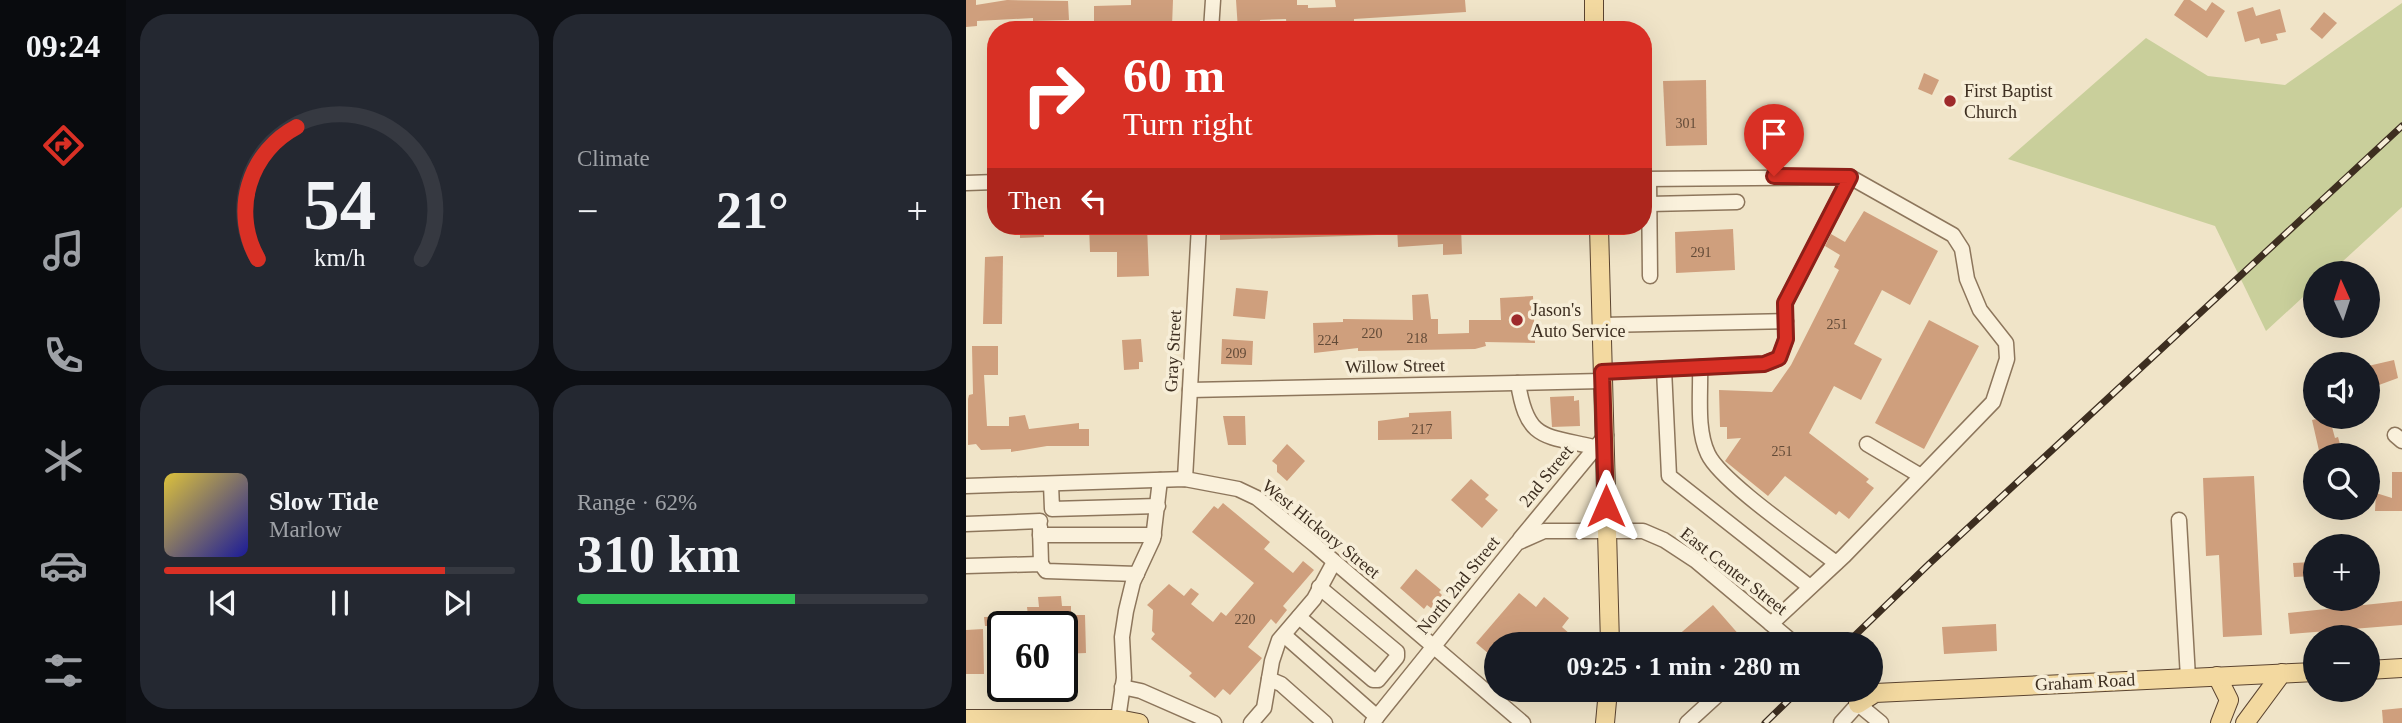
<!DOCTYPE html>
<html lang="en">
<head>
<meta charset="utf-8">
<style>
	:root { --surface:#171b24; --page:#242831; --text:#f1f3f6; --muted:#9ea1a6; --line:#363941; --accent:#d93025 }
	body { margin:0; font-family:Georgia,serif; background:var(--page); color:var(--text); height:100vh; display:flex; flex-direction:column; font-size:26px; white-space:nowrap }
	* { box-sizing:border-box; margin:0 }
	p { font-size:23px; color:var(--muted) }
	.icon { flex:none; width:38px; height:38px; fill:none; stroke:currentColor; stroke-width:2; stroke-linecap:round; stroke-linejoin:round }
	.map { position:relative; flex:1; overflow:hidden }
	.side { display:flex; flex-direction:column; gap:14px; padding:14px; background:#0d0f14; width:840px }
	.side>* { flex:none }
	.hud { position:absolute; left:21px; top:21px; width:665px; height:214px; border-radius:28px; box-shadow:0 7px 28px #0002; background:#d93025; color:#fff; overflow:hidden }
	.needle { width:46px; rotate:357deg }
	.tools { position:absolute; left:1337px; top:261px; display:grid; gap:14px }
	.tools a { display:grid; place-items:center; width:77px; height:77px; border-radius:50%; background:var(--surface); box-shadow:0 7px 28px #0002; font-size:35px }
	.speed { position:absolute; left:21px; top:611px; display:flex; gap:14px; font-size:35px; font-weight:700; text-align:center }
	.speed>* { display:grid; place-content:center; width:91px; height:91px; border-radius:50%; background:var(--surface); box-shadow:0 7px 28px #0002; line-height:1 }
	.speed .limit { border:4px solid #111; border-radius:10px; background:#fff; color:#111 }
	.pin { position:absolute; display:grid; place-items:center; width:60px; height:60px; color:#fff; margin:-72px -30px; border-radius:50% 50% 50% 0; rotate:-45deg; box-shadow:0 0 7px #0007 }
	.pin .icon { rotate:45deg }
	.me { position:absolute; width:77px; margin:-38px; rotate:0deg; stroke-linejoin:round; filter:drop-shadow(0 0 5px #0008) }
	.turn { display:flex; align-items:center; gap:24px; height:147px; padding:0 21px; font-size:32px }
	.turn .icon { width:91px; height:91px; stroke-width:2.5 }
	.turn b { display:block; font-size:49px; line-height:60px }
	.then { display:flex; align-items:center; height:66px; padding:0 21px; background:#0003; gap:14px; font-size:26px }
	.big { font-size:52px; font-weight:700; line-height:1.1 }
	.side .widget { flex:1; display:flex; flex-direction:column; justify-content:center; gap:10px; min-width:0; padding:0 24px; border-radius:28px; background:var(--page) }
	.side .dial { align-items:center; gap:0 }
	.dial svg { height:182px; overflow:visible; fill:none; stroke:var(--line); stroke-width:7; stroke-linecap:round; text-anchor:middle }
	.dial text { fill:var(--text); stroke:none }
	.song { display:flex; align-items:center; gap:21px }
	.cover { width:84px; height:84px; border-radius:10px; background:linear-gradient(135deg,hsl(50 70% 55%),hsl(240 70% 35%)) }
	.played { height:7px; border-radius:4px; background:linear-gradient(90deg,var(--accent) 80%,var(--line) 80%) }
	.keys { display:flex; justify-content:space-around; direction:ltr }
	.heat { display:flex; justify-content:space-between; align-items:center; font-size:38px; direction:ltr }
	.charge { height:10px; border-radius:5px; background:linear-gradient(90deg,#34c759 62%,var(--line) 0) }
	.side .tiles { flex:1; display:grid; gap:14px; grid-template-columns:repeat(2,1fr) }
	.trip { position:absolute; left:518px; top:632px; width:399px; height:70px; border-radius:35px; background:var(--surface); box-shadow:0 7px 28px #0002; font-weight:700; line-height:70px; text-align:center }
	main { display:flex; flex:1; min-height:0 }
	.tab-bar { display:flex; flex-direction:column; width:126px; justify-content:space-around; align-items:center; background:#090b0e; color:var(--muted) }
	.tab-bar .icon { width:49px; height:49px }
	.tab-bar .selected { color:var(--accent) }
	.tab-bar b { font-size:32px; color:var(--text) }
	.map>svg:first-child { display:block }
	.green { fill:#c9cf9b }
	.building { fill:#cf9f7d }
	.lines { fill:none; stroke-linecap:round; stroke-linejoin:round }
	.minor-casing { stroke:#8d765c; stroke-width:17 }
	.major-casing { stroke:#5b4430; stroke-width:20 }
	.minor { stroke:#faf1dc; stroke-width:14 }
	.major { stroke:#f3d9a0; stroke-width:18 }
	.rail-casing { stroke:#3d2e20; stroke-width:7 }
	.rail { stroke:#f7eed8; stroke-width:4.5; stroke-dasharray:13; stroke-linecap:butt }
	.route-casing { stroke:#8d1f18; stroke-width:18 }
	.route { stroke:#d93025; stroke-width:12 }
	.poi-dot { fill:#9e2a2b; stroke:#f7eed8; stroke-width:2.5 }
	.labels { text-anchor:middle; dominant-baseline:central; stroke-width:7; stroke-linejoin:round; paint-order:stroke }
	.number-label { font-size:14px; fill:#624a37 }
	.poi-label { font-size:18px; fill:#3d2e20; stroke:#f7eed8; text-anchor:start }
	.street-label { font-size:18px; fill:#3d2e20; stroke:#f7eed8 }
</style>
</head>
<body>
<main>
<nav class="tab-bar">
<b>09:24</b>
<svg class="icon selected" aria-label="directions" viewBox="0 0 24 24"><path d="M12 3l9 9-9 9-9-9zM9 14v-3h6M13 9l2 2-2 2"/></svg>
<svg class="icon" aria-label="music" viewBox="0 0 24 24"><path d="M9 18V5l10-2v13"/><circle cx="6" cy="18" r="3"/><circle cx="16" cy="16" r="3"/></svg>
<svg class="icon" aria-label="phone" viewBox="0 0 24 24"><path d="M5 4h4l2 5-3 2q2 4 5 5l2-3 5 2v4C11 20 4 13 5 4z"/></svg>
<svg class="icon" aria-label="climate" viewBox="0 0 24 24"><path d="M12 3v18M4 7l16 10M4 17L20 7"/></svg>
<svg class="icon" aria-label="car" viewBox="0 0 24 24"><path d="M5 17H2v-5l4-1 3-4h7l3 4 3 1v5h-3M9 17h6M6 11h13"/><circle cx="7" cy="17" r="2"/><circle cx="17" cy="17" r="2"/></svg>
<svg class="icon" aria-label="filters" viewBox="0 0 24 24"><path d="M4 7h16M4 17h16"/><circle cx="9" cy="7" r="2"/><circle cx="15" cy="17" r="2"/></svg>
</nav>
<section class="side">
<div class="tiles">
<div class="widget dial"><svg viewBox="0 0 100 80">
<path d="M14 69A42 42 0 1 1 86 69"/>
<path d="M14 69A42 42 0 0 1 31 11" stroke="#d93025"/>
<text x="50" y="56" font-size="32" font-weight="700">54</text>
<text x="50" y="72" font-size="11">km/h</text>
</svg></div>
<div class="widget"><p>Climate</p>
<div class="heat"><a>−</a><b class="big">21°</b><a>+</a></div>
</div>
<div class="widget">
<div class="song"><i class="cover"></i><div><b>Slow Tide</b><p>Marlow</p></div></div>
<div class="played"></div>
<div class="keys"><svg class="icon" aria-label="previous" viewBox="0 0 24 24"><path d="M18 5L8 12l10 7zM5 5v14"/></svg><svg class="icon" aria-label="pause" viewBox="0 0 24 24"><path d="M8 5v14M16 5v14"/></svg><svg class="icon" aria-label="next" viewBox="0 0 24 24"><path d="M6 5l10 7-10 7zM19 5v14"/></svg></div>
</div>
<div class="widget"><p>Range · 62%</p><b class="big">310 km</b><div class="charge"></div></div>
</div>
</section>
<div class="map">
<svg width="1436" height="723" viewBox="0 0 1436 723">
	<rect width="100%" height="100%" fill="#f0e4c8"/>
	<polygon class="green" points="1436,3 1436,207 1364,273 1349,273 1349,286 1300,331 1249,226 1042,159 1180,38 1242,76 1319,85"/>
	<g class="building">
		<polygon points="0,0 10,0 10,5 41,0 102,1 103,20 67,21 67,18 11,21 11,26 0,27"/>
		<polygon points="165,0 207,0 206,26 150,25 150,30 128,30 128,6 165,5"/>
		<polygon points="270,0 331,0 331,5 342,5 342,8 370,7 369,0 499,0 500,12 388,19 388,24 342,25 342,30 321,30 320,19 294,20 294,30 272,30"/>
		<polygon points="1218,0 1224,0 1240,11 1246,2 1259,11 1241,38 1208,15"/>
		<polygon points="1287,7 1290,16 1314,9 1320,32 1310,34 1312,40 1295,44 1293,38 1279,42 1271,12"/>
		<polygon points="1358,12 1371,23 1356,39 1344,29"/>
		<polygon points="958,73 973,80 966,95 952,89"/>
		<polygon points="740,80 741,145 700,146 697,81"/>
		<polygon points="898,211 972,251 944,305 916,290 888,344 916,359 895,400 868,386 843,433 903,479 900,482 908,488 883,519 873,511 870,515 819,476 802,496 759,461 775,438 761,439 761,427 754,427 753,390 806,392 825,365 873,270 868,267 874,255 859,246 865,234 879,242"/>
		<polygon points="54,226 77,226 78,237 54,238"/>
		<polygon points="123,226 181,226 183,276 151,277 151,252 124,252"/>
		<polygon points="254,226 411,226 411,235 254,240"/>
		<polygon points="431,226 495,226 496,254 477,255 477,244 432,247"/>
		<polygon points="767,229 769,270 710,273 709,232"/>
		<polygon points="37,256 36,324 17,324 19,257"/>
		<polygon points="270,288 302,291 299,319 267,316"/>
		<polygon points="462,294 465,319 472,319 472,334 503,333 503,320 535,320 534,298 567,296 569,343 519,342 520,346 509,349 392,351 392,348 348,353 347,323 377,322 377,319 447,320 446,295"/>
		<polygon points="963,320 1013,346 958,449 909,423"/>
		<polygon points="175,339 177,362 173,362 173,369 158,370 156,340"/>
		<polygon points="256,339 287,341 286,365 255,364"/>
		<polygon points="6,346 32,346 32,375 18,375 21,426 43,426 43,417 59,415 63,429 113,423 113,429 123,429 123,446 81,446 45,452 45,449 15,450 10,444 2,445 2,399 3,395 7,394"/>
		<polygon points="1428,360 1432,378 1402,389 1402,366"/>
		<polygon points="608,396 608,401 613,400 614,426 586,427 584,397"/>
		<polygon points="485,411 486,439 412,440 412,421 443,417 443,413"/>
		<polygon points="257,416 279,416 280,445 262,445"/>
		<polygon points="1363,416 1369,438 1372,437 1377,455 1354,455 1346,420"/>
		<polygon points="321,444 339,461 321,481 311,472 311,465 306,461"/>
		<polygon points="1426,472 1436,472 1436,511 1409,511 1410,493 1426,498"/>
		<polygon points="1288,476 1296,635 1257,637 1253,555 1240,556 1237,478"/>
		<polygon points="505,479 523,495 519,499 532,510 516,528 485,500"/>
		<polygon points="257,503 304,542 298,549 327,573 337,561 348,570 317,606 321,610 310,624 305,619 282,647 296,658 264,695 257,689 249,698 223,676 226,673 185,639 189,634 186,631 187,610 181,605 203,584 218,596 225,588 233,594 225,604 247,622 255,612 260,616 288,583 226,532 248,506 252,509"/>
		<polygon points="1347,562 1348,576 1328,577 1327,563"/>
		<polygon points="450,569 475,590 473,592 476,595 465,608 461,605 458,609 434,588"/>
		<polygon points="553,593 570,607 578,597 603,618 596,627 605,635 597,644 530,644 530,660 510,643"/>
		<polygon points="95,596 96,606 105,606 105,615 119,615 120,653 96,654 96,626 19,626 18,617 62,616 61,607 73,607 72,597"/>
		<polygon points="1436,601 1436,625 1324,634 1322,613"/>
		<polygon points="747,605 775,637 767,644 702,644"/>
		<polygon points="1030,624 1031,651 978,654 976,627"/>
		<polygon points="17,629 18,674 0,674 0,630"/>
		<polygon points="1436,708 1436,723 1417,723 1416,710"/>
	</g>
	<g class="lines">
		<g class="minor-casing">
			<g id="minor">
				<polyline points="245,30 247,0"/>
				<polyline points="677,179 884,177 987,235 996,249 1001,279 1014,310 1040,343 1041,359 1027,402 878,556 805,624"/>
				<polyline points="683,179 684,276"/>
				<polyline points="0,183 30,182"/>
				<polyline points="683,204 771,202"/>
				<polyline points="636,325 820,321"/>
				<path d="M 734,367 C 735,394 730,429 742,454 C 755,482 842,541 870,563"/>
				<polyline points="698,369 703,476 844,587"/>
				<polyline points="636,372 798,364 813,358 820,339 819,303 884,177"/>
				<path d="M 552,383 C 561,440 577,435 628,447"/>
				<polyline points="224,390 636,381"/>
				<polyline points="1429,435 1436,441"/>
				<polyline points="901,444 955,476"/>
				<polyline points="219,479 233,226"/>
				<polyline points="85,484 86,509 192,506"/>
				<polyline points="0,486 219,479 272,489 291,498 349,545 557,723"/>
				<polyline points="1213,520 1222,678"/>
				<polyline points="0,524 74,521"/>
				<polyline points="74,527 75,564"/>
				<polyline points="74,535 188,535"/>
				<polyline points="554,539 640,435"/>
				<polyline points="0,566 75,564 80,571 171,574"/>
				<polyline points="333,617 407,680 412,680 431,657 431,652 353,587"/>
				<polyline points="318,635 411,717"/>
				<polyline points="303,679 315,684 359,723"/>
				<polyline points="156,687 175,691 248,723"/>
				<polyline points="152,719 158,678 156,637 160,611 167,582 187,539 194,480"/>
				<polyline points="285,723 298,708 306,661 313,640 348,599 368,562"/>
				<polyline points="406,723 551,543 578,531 677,531 698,540 730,561 829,644"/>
				<polyline points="721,723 757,690"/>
				<polyline points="875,723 892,704 915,723"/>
			</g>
		</g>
		<g class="major-casing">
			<g id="major">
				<polyline points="628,0 628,30"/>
				<polyline points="633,226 644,644"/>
				<polyline points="1402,670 1436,668"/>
				<polyline points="1251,676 1263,700 1254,723"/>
				<polyline points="892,704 909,693 1349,672"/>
				<polyline points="0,719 152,719 173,723"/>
				<polyline points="639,723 642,690"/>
				<polyline points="1279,723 1316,673"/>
			</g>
		</g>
		<use href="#minor" class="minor"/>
		<use href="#major" class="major"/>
		<g class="rail-casing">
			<g id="rail">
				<polyline points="880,644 963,564 1436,126"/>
				<polyline points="799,723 833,690"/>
			</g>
		</g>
		<use href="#rail" class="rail"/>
	</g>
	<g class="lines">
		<g class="route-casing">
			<polyline id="route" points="640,506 636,372 798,364 813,358 820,339 819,303 884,177 808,176"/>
		</g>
		<use href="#route" class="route"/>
	</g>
	<g class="poi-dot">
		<circle cx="984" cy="101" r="7"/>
		<circle cx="551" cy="320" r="7"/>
	</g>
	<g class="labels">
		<g class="number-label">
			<text x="720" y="123">301</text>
			<text x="735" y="252">291</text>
			<text x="871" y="324">251</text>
			<text x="406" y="333">220</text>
			<text x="451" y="338">218</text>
			<text x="362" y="340">224</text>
			<text x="270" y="353">209</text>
			<text x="456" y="429">217</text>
			<text x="816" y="451">251</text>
			<text x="279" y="619">220</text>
		</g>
		<g class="poi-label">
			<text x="998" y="91">First Baptist<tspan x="998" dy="21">Church</tspan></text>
			<text x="565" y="310">Jason's<tspan x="565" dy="21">Auto Service</tspan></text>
		</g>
		<g class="street-label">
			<text transform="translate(207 351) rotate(-87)">Gray Street</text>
			<text transform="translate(429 366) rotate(-1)">Willow Street</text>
			<text transform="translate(580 476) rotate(-51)">2nd Street</text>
			<text transform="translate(355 529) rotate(39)">West Hickory Street</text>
			<text transform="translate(768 571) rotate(38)">East Center Street</text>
			<text transform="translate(492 585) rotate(-51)">North 2nd Street</text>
			<text transform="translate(1119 682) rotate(-3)">Graham Road</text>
		</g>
	</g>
</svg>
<div class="tools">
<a><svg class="needle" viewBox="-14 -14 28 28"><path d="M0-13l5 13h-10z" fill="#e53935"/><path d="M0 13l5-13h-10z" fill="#9ea1a6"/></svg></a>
<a><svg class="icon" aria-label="sound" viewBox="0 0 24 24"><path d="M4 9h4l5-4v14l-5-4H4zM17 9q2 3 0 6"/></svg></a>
<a><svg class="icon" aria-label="search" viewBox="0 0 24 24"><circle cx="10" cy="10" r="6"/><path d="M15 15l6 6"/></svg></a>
<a>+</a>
<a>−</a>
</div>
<div class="speed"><div class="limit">60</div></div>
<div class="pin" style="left:808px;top:176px;background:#d93025"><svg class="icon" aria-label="arrive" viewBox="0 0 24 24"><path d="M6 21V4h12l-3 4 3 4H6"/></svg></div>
<svg class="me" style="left:640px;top:506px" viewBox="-20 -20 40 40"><path d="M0-17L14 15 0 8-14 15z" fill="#d93025" stroke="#fff" stroke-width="4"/></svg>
<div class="trip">09:25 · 1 min · 280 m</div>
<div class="hud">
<div class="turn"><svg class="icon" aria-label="right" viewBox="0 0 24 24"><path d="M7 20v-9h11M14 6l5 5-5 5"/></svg><div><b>60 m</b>Turn right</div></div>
<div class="then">Then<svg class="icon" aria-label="left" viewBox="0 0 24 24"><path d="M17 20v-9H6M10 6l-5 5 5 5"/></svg></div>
</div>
</div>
</main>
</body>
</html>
